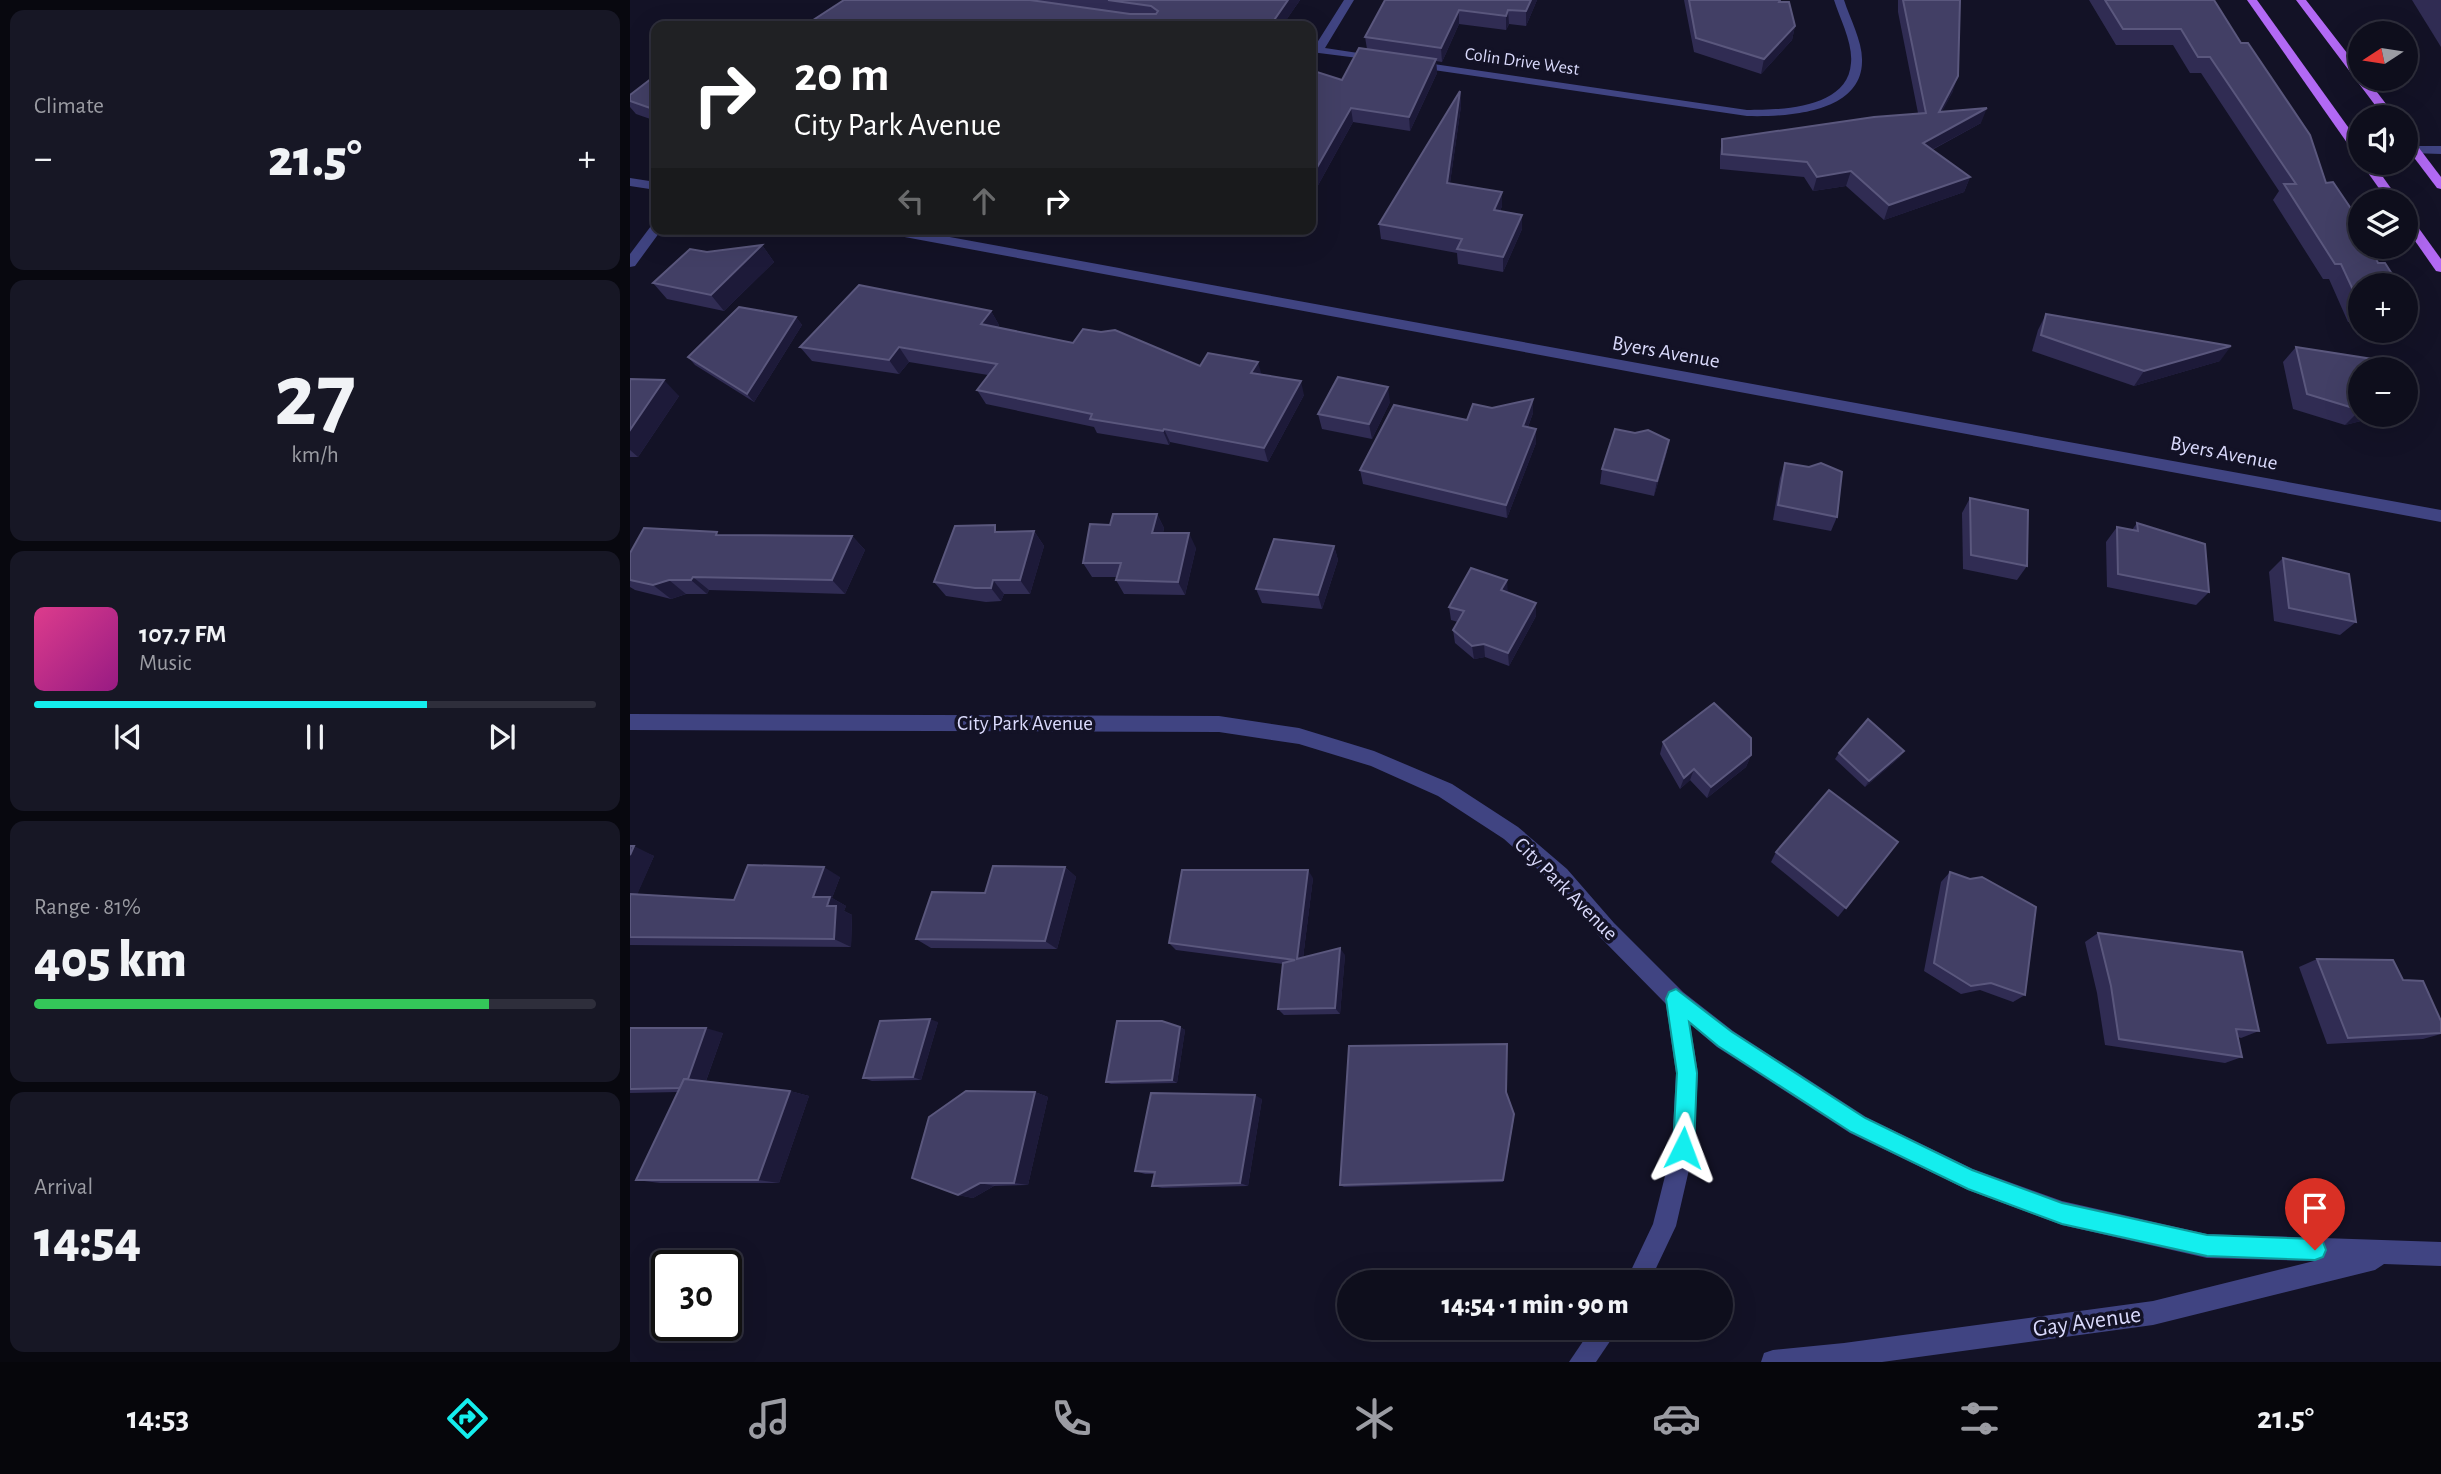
<!DOCTYPE html>
<html lang="en">
<head>
<meta charset="utf-8">
<style>
	:root { --surface:#0e0e1c; --page:#171725; --text:#f1f3f6; --muted:#9b9ca3; --line:#2e2e3b; --accent:#14eeee }
	body { margin:0; font-family:"Alegreya Sans",sans-serif; background:var(--page); color:var(--text); height:100vh; display:flex; flex-direction:column; font-size:26px; white-space:nowrap }
	* { box-sizing:border-box; margin:0 }
	p { font-size:23px; color:var(--muted) }
	.icon { flex:none; width:38px; height:38px; fill:none; stroke:currentColor; stroke-width:2; stroke-linecap:round; stroke-linejoin:round }
	.map { position:relative; flex:1; overflow:hidden }
	.drawer { display:flex; flex-direction:column; gap:10px; padding:10px; background:#08080f; width:630px }
	.drawer>* { flex:none }
	.top-card { position:absolute; left:21px; top:21px; width:665px; height:214px; border-radius:14px; box-shadow:0 7px 28px #0002,0 0 0 2px var(--line); background:#202124; color:#fff; overflow:hidden }
	.needle { width:46px; rotate:258deg }
	.tools { position:absolute; left:1718px; top:21px; display:grid; gap:14px }
	.tools a { display:grid; place-items:center; width:70px; height:70px; border-radius:50%; background:var(--surface); box-shadow:0 7px 28px #0002,0 0 0 2px var(--line); font-size:35px }
	.speed { position:absolute; left:21px; top:1250px; display:flex; gap:14px; font-size:35px; font-weight:700; text-align:center }
	.speed>* { display:grid; place-content:center; width:91px; height:91px; border-radius:50%; background:var(--surface); box-shadow:0 7px 28px #0002,0 0 0 2px var(--line); line-height:1 }
	.speed .limit { border:4px solid #111; border-radius:10px; background:#fff; color:#111 }
	.pin { position:absolute; display:grid; place-items:center; width:60px; height:60px; color:#fff; margin:-72px -30px; border-radius:50% 50% 50% 0; rotate:-45deg; box-shadow:0 0 7px #0007 }
	.pin .icon { rotate:45deg }
	.me { position:absolute; width:77px; margin:-38px; rotate:3deg; stroke-linejoin:round; filter:drop-shadow(0 0 5px #0008) }
	.turn { display:flex; align-items:center; gap:24px; height:147px; padding:0 28px; font-size:32px }
	.turn .icon { width:91px; height:91px; stroke-width:2.5 }
	.turn b { display:block; font-size:49px; line-height:60px }
	.lanes { display:flex; align-items:center; height:66px; padding:0 28px; background:#0003; justify-content:center; gap:35px; direction:ltr }
	.lanes .off { opacity:.35 }
	.big { font-size:52px; font-weight:800; line-height:1.1 }
	.drawer .card { flex:1; display:flex; flex-direction:column; justify-content:center; gap:10px; min-width:0; padding:0 24px; border-radius:14px; background:var(--page) }
	.drawer .dial { align-items:center; gap:0 }
	.dial b { font-size:91px; line-height:1 }
	.song { display:flex; align-items:center; gap:21px }
	.cover { width:84px; height:84px; border-radius:10px; background:linear-gradient(135deg,hsl(330 70% 55%),hsl(310 70% 35%)) }
	.played { height:7px; border-radius:4px; background:linear-gradient(90deg,var(--accent) 70%,var(--line) 70%) }
	.keys { display:flex; justify-content:space-around; direction:ltr }
	.heat { display:flex; justify-content:space-between; align-items:center; font-size:38px; direction:ltr }
	.charge { height:10px; border-radius:5px; background:linear-gradient(90deg,#34c759 81%,var(--line) 0) }
	.trip { position:absolute; left:707px; top:1270px; width:396px; height:70px; border-radius:35px; background:var(--surface); box-shadow:0 7px 28px #0002,0 0 0 2px var(--line); font-weight:800; line-height:70px; text-align:center }
	.tabs { display:flex; height:112px; justify-content:space-around; align-items:center; background:#06060b; color:var(--muted) }
	.tabs .icon { width:49px; height:49px }
	.tabs .active { color:var(--accent) }
	.tabs b { font-size:32px; color:var(--text) }
	main { display:flex; flex:1; min-height:0 }
	.map>svg:first-child { display:block }
	.lines { fill:none; stroke-linecap:round; stroke-linejoin:round }
	.minor { fill:#404482; fill-rule:evenodd }
	.major { fill:#b269f4; fill-rule:evenodd }
	.wall { fill:#302c53 }
	.shaded-wall { fill:#1d1a39 }
	.building { fill:#423f65; stroke:#5a577d; stroke-width:2 }
	.route { fill:#14eeee; stroke:#0d9b9b; stroke-width:2 }
	.labels { text-anchor:middle; dominant-baseline:central; stroke-width:7; stroke-linejoin:round; paint-order:stroke }
	.far-street-label { font-size:18px; fill:#dadafc; stroke:#131226 }
	.street-label { font-size:21px; fill:#dadafc; stroke:#131226 }
	.near-street-label { font-size:24px; fill:#dadafc; stroke:#131226 }
</style>
</head>
<body>
<main>
<section class="drawer">
<div class="card"><p>Climate</p>
<div class="heat"><a>−</a><b class="big">21.5°</b><a>+</a></div>
</div>
<div class="card dial"><b>27</b><p>km/h</p></div>
<div class="card">
<div class="song"><i class="cover"></i><div><b>107.7 FM</b><p>Music</p></div></div>
<div class="played"></div>
<div class="keys"><svg class="icon" aria-label="previous" viewBox="0 0 24 24"><path d="M18 5L8 12l10 7zM5 5v14"/></svg><svg class="icon" aria-label="pause" viewBox="0 0 24 24"><path d="M8 5v14M16 5v14"/></svg><svg class="icon" aria-label="next" viewBox="0 0 24 24"><path d="M6 5l10 7-10 7zM19 5v14"/></svg></div>
</div>
<div class="card"><p>Range · 81%</p><b class="big">405 km</b><div class="charge"></div></div>
<div class="card"><p>Arrival</p><b class="big">14:54</b></div>
</section>
<div class="map">
<svg width="1811" height="1362" viewBox="0 0 1811 1362">
	<rect width="100%" height="100%" fill="#131226"/>
	<g class="lines">
		<g class="minor">
			<polygon points="714,0 724,0 695,48 748,56 754,59 752,61 681,52 681,46 685,46"/>
			<path d="M 1204,0 L 1214,0 C 1220,19 1233,42 1232,62 C 1231,114 1154,117 1117,116 L 783,67 L 777,64 L 783,61 L 1117,110 C 1150,110 1218,109 1221,63 C 1223,43 1210,19 1204,0 Z"/>
			<polygon points="1785,146 1811,146 1811,154 1781,153 1781,147"/>
			<polygon points="0,178 26,182 26,190 0,186"/>
			<polygon points="26,225 26,229 32,229 5,266 0,267 0,254 21,226"/>
			<polygon points="247,229 276,229 1811,510 1811,522 253,233"/>
			<polygon points="0,714 589,716 669,728 744,751 822,784 888,827 937,869 984,923 1053,992 1103,1031 1236,1117 1343,1169 1432,1201 1577,1234 1811,1242 1811,1266 1754,1264 1745,1270 1523,1325 1252,1362 1131,1362 1134,1353 1143,1350 1214,1343 1523,1301 1684,1261 1577,1258 1432,1225 1338,1190 1220,1133 1087,1047 1060,1024 1068,1073 1064,1148 1046,1226 1019,1283 995,1283 1023,1224 1042,1148 1046,1073 1036,1004 970,937 923,883 874,839 808,796 741,766 669,744 589,732 0,730"/>
			<polygon points="962,1328 989,1328 966,1362 939,1362"/>
		</g>
		<g class="major">
			<polygon points="1617,0 1627,0 1731,145 1731,158 1727,157"/>
			<polygon points="1666,0 1676,0 1731,71 1731,79 1737,79 1766,117 1754,117"/>
			<polygon points="1776,136 1780,136 1811,177 1811,189 1807,188 1776,147"/>
			<polygon points="1731,163 1743,163 1770,201 1758,201"/>
			<polygon points="1776,215 1780,216 1811,259 1811,272 1806,271 1776,228"/>
		</g>
	</g>
	<g class="wall">
		<polygon points="214,0 670,0 652,26"/>
		<polygon points="755,0 907,0 896,26 879,24 876,30 829,24 812,62 806,61 807,73 780,131 723,122 681,198 681,70 712,80 737,49 735,37"/>
		<polygon points="1054,0 1150,0 1149,2 1165,26 1162,40 1131,74 1064,52"/>
		<polygon points="1268,0 1330,0 1323,91 1312,111 1351,123 1302,150 1340,177 1334,192 1254,220 1216,186 1183,191 1174,177 1090,169 1090,154 1092,139 1288,113 1268,12"/>
		<polygon points="1459,0 1584,0 1731,285 1731,322 1718,322 1699,279 1693,279 1643,200 1649,191 1571,73 1560,73 1543,45 1486,45"/>
		<polygon points="1782,0 1811,0 1811,47"/>
		<polygon points="26,75 26,121 6,114 0,107 0,95"/>
		<polygon points="830,91 831,106 820,183 872,206 870,211 892,229 873,272 828,264 827,253 751,239 749,224"/>
		<polygon points="132,245 144,262 94,311 37,299 23,283 77,252"/>
		<polygon points="1776,297 1783,307 1776,314"/>
		<polygon points="361,311 369,325 368,327 443,343 570,366 632,375 674,395 638,462 540,442 539,445 467,433 464,427 356,404 347,390 358,375 279,362 269,374 182,361 170,347"/>
		<polygon points="1416,314 1590,361 1504,386 1402,351 1408,330"/>
		<polygon points="166,317 172,325 124,402 65,365 58,357"/>
		<polygon points="1666,347 1751,416 1715,425 1663,409 1653,362"/>
		<polygon points="0,379 49,396 8,457 0,457"/>
		<polygon points="903,399 903,413 898,427 906,443 877,518 733,484 730,470 862,408"/>
		<polygon points="760,402 742,439 692,429 688,414"/>
		<polygon points="1005,433 1039,440 1036,455 1024,496 970,484 972,469"/>
		<polygon points="1155,463 1207,517 1201,531 1143,520 1150,478"/>
		<polygon points="1340,498 1397,566 1387,580 1333,569 1332,513"/>
		<polygon points="527,514 534,528 533,533 566,548 555,595 494,594 486,580 487,577 462,577 453,563 480,525"/>
		<polygon points="1507,523 1579,592 1566,605 1477,587 1476,542 1487,527 1502,530"/>
		<polygon points="404,531 414,546 400,594 374,594 371,601 356,602 316,596 304,582 370,532"/>
		<polygon points="91,535 222,536 235,550 215,594 79,590 77,594 56,594 41,599 5,590 0,587 0,553"/>
		<polygon points="704,546 708,560 692,609 632,603 626,589"/>
		<polygon points="1653,558 1726,622 1710,635 1644,621 1639,572"/>
		<polygon points="878,592 906,616 879,666 855,657 844,659 825,643 823,630 828,622 821,620 819,607"/>
		<polygon points="1033,742 1121,755 1116,767 1077,798 1060,780 1050,789 1030,754"/>
		<polygon points="1209,753 1270,757 1235,787 1205,759"/>
		<polygon points="1268,842 1208,917 1141,862 1146,852"/>
		<polygon points="0,846 24,856 7,894 104,900 210,877 202,898 216,906 214,911 222,915 221,947 0,945"/>
		<polygon points="435,867 446,877 427,949 301,948 286,939 355,893"/>
		<polygon points="1320,872 1395,995 1383,1002 1350,990 1331,994 1294,971 1311,882"/>
		<polygon points="683,878 673,958 715,955 710,1014 654,1015 648,1009 653,964 546,950 539,943"/>
		<polygon points="1468,933 1629,1031 1611,1038 1608,1037 1612,1057 1595,1063 1475,1045 1467,993 1455,942"/>
		<polygon points="1687,959 1773,980 1811,1021 1811,1034 1793,1039 1697,1044 1669,967"/>
		<polygon points="308,1022 291,1080 242,1081 233,1078"/>
		<polygon points="550,1027 555,1030 547,1083 481,1084 476,1082"/>
		<polygon points="0,1028 93,1033 76,1081 160,1091 179,1096 149,1183 30,1183 6,1180 48,1092 0,1093"/>
		<polygon points="877,1049 877,1094 884,1118 873,1182 714,1187 710,1185"/>
		<polygon points="405,1092 418,1097 398,1185 364,1186 343,1198 328,1195"/>
		<polygon points="632,1099 618,1186 532,1188 522,1186 524,1174 515,1174 505,1171"/>
	</g>
	<g class="shaded-wall">
		<polygon points="658,0 670,0 652,26 640,26"/>
		<polygon points="901,0 907,0 896,26 896,11"/>
		<polygon points="829,10 829,24 812,62 811,48"/>
		<polygon points="878,10 879,24 876,30 876,16"/>
		<polygon points="1165,26 1162,40 1131,74 1134,59"/>
		<polygon points="806,59 807,73 780,131 779,117"/>
		<polygon points="1328,76 1323,91 1304,127 1309,112"/>
		<polygon points="830,91 831,106 818,197 817,183"/>
		<polygon points="721,108 723,122 681,198 681,178"/>
		<polygon points="1357,108 1351,123 1288,157 1293,143"/>
		<polygon points="1221,171 1216,186 1183,191 1187,177"/>
		<polygon points="1340,177 1334,192 1254,220 1259,205"/>
		<polygon points="872,192 872,206 865,224 864,210"/>
		<polygon points="892,215 892,229 873,272 873,257"/>
		<polygon points="132,245 144,262 94,311 81,295"/>
		<polygon points="361,311 369,325 359,338 351,324"/>
		<polygon points="166,317 172,325 124,402 117,394"/>
		<polygon points="1601,346 1590,361 1504,386 1514,371"/>
		<polygon points="269,347 279,362 269,374 259,360"/>
		<polygon points="628,362 632,376 621,373"/>
		<polygon points="34,380 49,396 8,457 0,450 0,430"/>
		<polygon points="671,381 674,395 638,462 634,448"/>
		<polygon points="758,387 760,402 742,439 739,424"/>
		<polygon points="903,399 903,413 893,440 893,426"/>
		<polygon points="1731,409 1731,415 1752,415 1751,416 1715,425"/>
		<polygon points="534,429 540,442 539,445 533,431"/>
		<polygon points="906,429 906,443 877,518 876,505"/>
		<polygon points="1039,440 1036,455 1024,496 1027,481"/>
		<polygon points="527,514 534,528 529,548 522,533"/>
		<polygon points="404,531 414,546 400,594 390,580"/>
		<polygon points="559,533 566,548 555,595 548,582"/>
		<polygon points="222,536 235,550 215,594 202,580"/>
		<polygon points="704,546 708,560 692,609 688,595"/>
		<polygon points="63,577 79,590 77,594 61,580"/>
		<polygon points="39,580 56,594 41,599 23,585"/>
		<polygon points="363,580 374,594 371,601 361,588"/>
		<polygon points="877,580 878,594 871,590"/>
		<polygon points="906,603 906,616 879,666 878,653"/>
		<polygon points="854,644 855,657 844,659 842,646"/>
		<polygon points="1274,751 1270,757 1235,787 1239,781"/>
		<polygon points="1121,755 1116,767 1077,798 1081,787"/>
		<polygon points="1064,769 1060,780 1050,789 1054,778"/>
		<polygon points="4,846 24,856 4,902 0,900 0,855"/>
		<polygon points="194,867 210,877 202,898 216,906 214,911 222,915 221,947 204,939 183,897"/>
		<polygon points="435,867 446,877 427,949 415,941"/>
		<polygon points="678,870 683,878 672,966 667,959"/>
		<polygon points="710,948 715,955 710,1014 705,1008"/>
		<polygon points="300,1019 308,1022 291,1080 283,1077"/>
		<polygon points="550,1027 555,1030 547,1083 542,1080"/>
		<polygon points="76,1028 93,1033 72,1092 55,1088"/>
		<polygon points="160,1091 179,1096 149,1183 128,1180"/>
		<polygon points="405,1092 418,1097 398,1185 384,1183"/>
		<polygon points="625,1095 632,1099 618,1186 610,1183"/>
		<polygon points="884,1114 884,1118 873,1182 873,1180"/>
		<polygon points="350,1183 364,1186 343,1198 328,1195"/>
	</g>
	<g class="building">
		<polygon points="214,0 400,0 500,14 526,14 528,11 521,6 478,0 658,0 640,26 174,26"/>
		<polygon points="755,0 901,0 896,11 878,10 876,16 829,10 811,48 735,37"/>
		<polygon points="1059,0 1150,0 1149,2 1159,2 1165,26 1134,59 1066,38"/>
		<polygon points="1273,0 1330,0 1328,76 1309,112 1357,108 1293,143 1340,177 1259,205 1221,171 1187,177 1177,162 1092,154 1092,139 1244,117 1296,113"/>
		<polygon points="1475,0 1584,0 1611,43 1618,43 1680,135 1696,183 1703,182 1728,219 1731,225 1731,247 1741,247 1748,263 1755,263 1769,285 1731,285 1731,307 1711,264 1705,264 1654,184 1666,184 1580,57 1568,57 1551,29 1493,29"/>
		<polygon points="729,48 806,59 779,117 721,108 681,178 681,70 712,80"/>
		<polygon points="26,75 26,110 0,101 0,95"/>
		<polygon points="830,91 817,183 872,192 864,210 892,215 873,257 827,249 832,239 749,224"/>
		<polygon points="132,245 81,295 23,283 60,249 77,252"/>
		<polygon points="229,285 361,311 351,324 443,343 453,329 471,332 485,330 570,366 578,353 628,362 621,373 671,381 634,448 534,429 533,431 460,419 462,414 347,390 367,364 269,347 259,360 170,347"/>
		<polygon points="1776,297 1783,307 1776,307"/>
		<polygon points="109,307 166,317 117,394 58,357"/>
		<polygon points="1416,314 1601,346 1514,371 1411,335"/>
		<polygon points="1666,347 1755,361 1757,369 1731,369 1731,409 1730,410 1677,394"/>
		<polygon points="708,377 758,387 739,424 688,414"/>
		<polygon points="0,379 34,380 0,430"/>
		<polygon points="903,399 893,426 906,429 876,505 730,470 764,405 837,420 843,404 862,408"/>
		<polygon points="985,429 1005,433 1018,430 1039,440 1027,481 972,469"/>
		<polygon points="1155,463 1179,467 1191,463 1212,472 1207,517 1148,505"/>
		<polygon points="1340,498 1398,510 1397,566 1341,555"/>
		<polygon points="483,514 527,514 522,533 559,533 548,582 486,580 491,563 453,563 460,524 480,525"/>
		<polygon points="1507,523 1575,544 1579,592 1488,574 1487,527 1508,531"/>
		<polygon points="365,525 365,532 404,531 390,580 363,580 361,588 345,588 304,582 325,526"/>
		<polygon points="14,528 87,532 86,535 222,536 202,580 63,577 61,580 39,580 23,585 0,580 0,553"/>
		<polygon points="644,539 704,546 688,595 626,589"/>
		<polygon points="1653,558 1719,574 1726,622 1659,608"/>
		<polygon points="841,568 877,580 871,590 906,603 878,653 854,644 842,646 823,630 834,611 819,607"/>
		<polygon points="1084,703 1121,738 1121,755 1081,787 1064,769 1054,778 1033,742"/>
		<polygon points="1238,719 1274,751 1239,781 1209,753"/>
		<polygon points="1199,790 1268,842 1216,908 1146,852"/>
		<polygon points="0,846 4,846 0,855"/>
		<polygon points="118,865 194,867 183,897 200,897 197,906 206,906 204,939 0,937 0,894 104,900"/>
		<polygon points="363,866 435,867 415,941 286,939 302,892 355,893"/>
		<polygon points="552,870 678,870 667,959 710,948 705,1008 648,1009 653,963 665,960 539,943"/>
		<polygon points="1320,872 1340,879 1352,877 1406,907 1395,995 1361,983 1341,986 1304,963"/>
		<polygon points="1468,933 1612,952 1629,1031 1606,1029 1612,1057 1489,1039 1481,986"/>
		<polygon points="1687,959 1763,960 1773,980 1793,981 1811,1021 1811,1033 1718,1038"/>
		<polygon points="300,1019 283,1077 233,1078 250,1021"/>
		<polygon points="487,1021 532,1021 550,1027 542,1080 476,1082"/>
		<polygon points="0,1028 76,1028 58,1079 54,1079 50,1088 0,1089"/>
		<polygon points="877,1044 876,1092 884,1114 873,1180 710,1185 719,1046"/>
		<polygon points="54,1079 160,1091 128,1180 6,1180"/>
		<polygon points="336,1091 405,1092 384,1183 350,1183 328,1195 282,1178 299,1117"/>
		<polygon points="521,1093 625,1095 610,1183 522,1186 525,1172 505,1171"/>
	</g>
	<polygon class="route" points="1046,989 1102,1032 1235,1118 1342,1170 1432,1203 1577,1235 1685,1239 1693,1242 1696,1250 1693,1257 1685,1260 1577,1256 1432,1224 1338,1189 1221,1132 1088,1046 1059,1022 1067,1073 1064,1148 1061,1156 1053,1159 1046,1156 1043,1148 1047,1073 1036,999 1039,992"/>
	<g class="labels">
		<g class="far-street-label">
			<text transform="translate(892 62) rotate(8)">Colin Drive West</text>
		</g>
		<g class="street-label">
			<text transform="translate(1036 352) rotate(10)">Byers Avenue</text>
			<text transform="translate(1594 453) rotate(11)">Byers Avenue</text>
			<text x="395" y="723">City Park Avenue</text>
			<text transform="translate(936 889) rotate(45)">City Park Avenue</text>
		</g>
		<g class="near-street-label">
			<text transform="translate(1457 1322) rotate(-8)">Gay Avenue</text>
		</g>
	</g>
</svg>
<div class="tools">
<a><svg class="needle" viewBox="-14 -14 28 28"><path d="M0-13l5 13h-10z" fill="#e53935"/><path d="M0 13l5-13h-10z" fill="#9b9ca3"/></svg></a>
<a><svg class="icon" aria-label="sound" viewBox="0 0 24 24"><path d="M4 9h4l5-4v14l-5-4H4zM17 9q2 3 0 6"/></svg></a>
<a><svg class="icon" aria-label="layers" viewBox="0 0 24 24"><path d="M12 4l9 5-9 5-9-5zM3 14l9 5 9-5"/></svg></a>
<a>+</a>
<a>−</a>
</div>
<div class="speed"><div class="limit">30</div></div>
<div class="pin" style="left:1685px;top:1250px;background:#d93025"><svg class="icon" aria-label="arrive" viewBox="0 0 24 24"><path d="M6 21V4h12l-3 4 3 4H6"/></svg></div>
<svg class="me" style="left:1053px;top:1148px" viewBox="-20 -20 40 40"><path d="M0-17L14 15 0 8-14 15z" fill="#14eeee" stroke="#fff" stroke-width="4"/></svg>
<div class="trip">14:54 · 1 min · 90 m</div>
<div class="top-card">
<div class="turn"><svg class="icon" aria-label="right" viewBox="0 0 24 24"><path d="M7 20v-9h11M14 6l5 5-5 5"/></svg><div><b>20 m</b>City Park Avenue</div></div>
<div class="lanes"><svg class="icon off" aria-label="left" viewBox="0 0 24 24"><path d="M17 20v-9H6M10 6l-5 5 5 5"/></svg><svg class="icon off" aria-label="ahead" viewBox="0 0 24 24"><path d="M12 20V5M6 11l6-6 6 6"/></svg><svg class="icon" aria-label="right" viewBox="0 0 24 24"><path d="M7 20v-9h11M14 6l5 5-5 5"/></svg></div>
</div>
</div>
</main>
<nav class="tabs">
<b>14:53</b>
<svg class="icon active" aria-label="directions" viewBox="0 0 24 24"><path d="M12 3l9 9-9 9-9-9zM9 14v-3h6M13 9l2 2-2 2"/></svg>
<svg class="icon" aria-label="music" viewBox="0 0 24 24"><path d="M9 18V5l10-2v13"/><circle cx="6" cy="18" r="3"/><circle cx="16" cy="16" r="3"/></svg>
<svg class="icon" aria-label="phone" viewBox="0 0 24 24"><path d="M5 4h4l2 5-3 2q2 4 5 5l2-3 5 2v4C11 20 4 13 5 4z"/></svg>
<svg class="icon" aria-label="climate" viewBox="0 0 24 24"><path d="M12 3v18M4 7l16 10M4 17L20 7"/></svg>
<svg class="icon" aria-label="car" viewBox="0 0 24 24"><path d="M5 17H2v-5l4-1 3-4h7l3 4 3 1v5h-3M9 17h6M6 11h13"/><circle cx="7" cy="17" r="2"/><circle cx="17" cy="17" r="2"/></svg>
<svg class="icon" aria-label="filters" viewBox="0 0 24 24"><path d="M4 7h16M4 17h16"/><circle cx="9" cy="7" r="2"/><circle cx="15" cy="17" r="2"/></svg>
<b>21.5°</b>
</nav>
</body>
</html>
